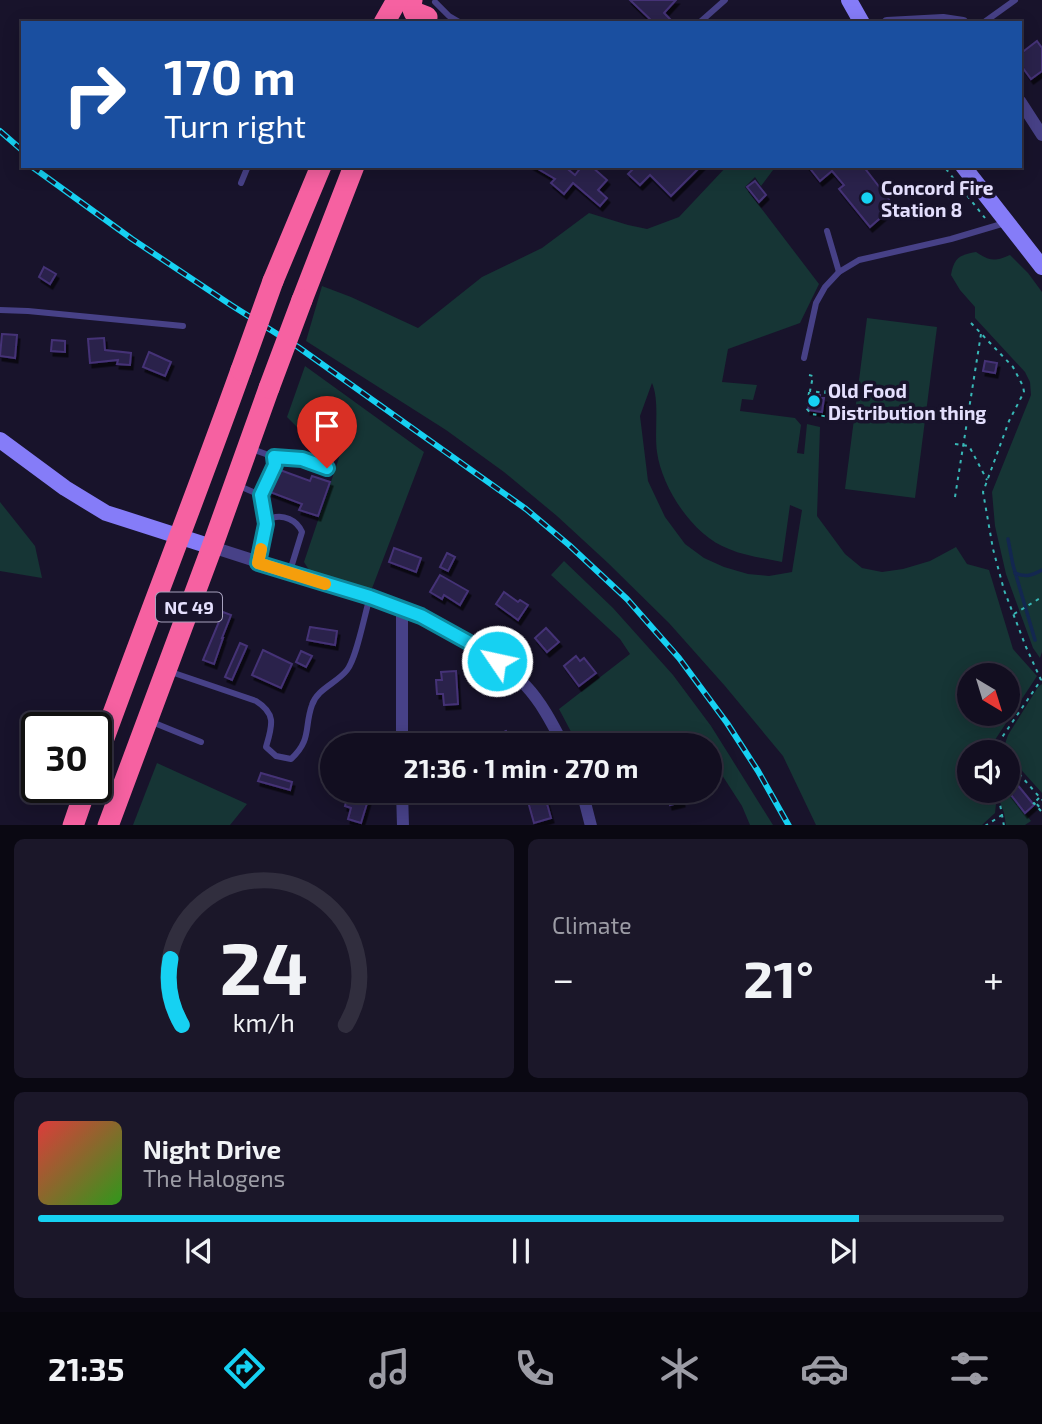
<!DOCTYPE html>
<html lang="en">
<head>
<meta charset="utf-8">
<style>
	:root { --surface:#120e20; --page:#1b1729; --text:#f1f3f6; --muted:#9c9ca5; --line:#312e3e; --accent:#16d1f2 }
	body { margin:0; font-family:"Exo 2",sans-serif; background:var(--page); color:var(--text); height:100vh; display:flex; flex-direction:column; font-size:26px; white-space:nowrap }
	* { box-sizing:border-box; margin:0 }
	p { font-size:23px; color:var(--muted) }
	.icon { flex:none; width:38px; height:38px; fill:none; stroke:currentColor; stroke-width:2; stroke-linecap:round; stroke-linejoin:round }
	.map { position:relative; height:825px; overflow:hidden }
	.drawer { display:flex; flex-direction:column; gap:14px; padding:14px; background:#0a0812; flex:1 }
	.drawer>* { flex:none }
	.guide { position:absolute; left:21px; top:21px; width:1001px; height:147px; border-radius:0px; box-shadow:0 4px 18px #0003,0 0 0 2px var(--line); background:#1a4fa0; color:#fff; overflow:hidden }
	.needle { width:46px; rotate:142deg }
	.controls { position:absolute; left:957px; top:663px; display:grid; gap:14px }
	.controls a { display:grid; place-items:center; width:63px; height:63px; border-radius:50%; background:var(--surface); box-shadow:0 4px 18px #0003,0 0 0 2px var(--line); font-size:35px }
	.speed { position:absolute; left:21px; top:712px; display:flex; gap:14px; font-size:35px; font-weight:700; text-align:center }
	.speed>* { display:grid; place-content:center; width:91px; height:91px; border-radius:50%; background:var(--surface); box-shadow:0 4px 18px #0003,0 0 0 2px var(--line); line-height:1 }
	.speed .limit { border:4px solid #111; border-radius:10px; background:#fff; color:#111 }
	.pin { position:absolute; display:grid; place-items:center; width:60px; height:60px; color:#fff; margin:-72px -30px; border-radius:50% 50% 50% 0; rotate:-45deg; box-shadow:0 0 7px #0007 }
	.pin .icon { rotate:45deg }
	.me { position:absolute; width:77px; margin:-38px; rotate:304deg; stroke-linejoin:round; filter:drop-shadow(0 0 5px #0008) }
	.turn { display:flex; align-items:center; gap:24px; height:147px; padding:0 28px; font-size:32px }
	.turn .icon { width:91px; height:91px; stroke-width:2.5 }
	.turn b { display:block; font-size:49px; line-height:60px }
	.big { font-size:52px; font-weight:700; line-height:1.1 }
	.drawer .card { flex:1; display:flex; flex-direction:column; justify-content:center; gap:10px; min-width:0; padding:0 24px; border-radius:10px; background:var(--page) }
	.drawer .dial { align-items:center; gap:0 }
	.dial svg { height:182px; overflow:visible; fill:none; stroke:var(--line); stroke-width:7; stroke-linecap:round; text-anchor:middle }
	.dial text { fill:var(--text); stroke:none }
	.song { display:flex; align-items:center; gap:21px }
	.cover { width:84px; height:84px; border-radius:10px; background:linear-gradient(135deg,hsl(0 70% 55%),hsl(110 70% 35%)) }
	.played { height:7px; border-radius:4px; background:linear-gradient(90deg,var(--accent) 85%,var(--line) 85%) }
	.keys { display:flex; justify-content:space-around; direction:ltr }
	.heat { display:flex; justify-content:space-between; align-items:center; font-size:38px; direction:ltr }
	.drawer .tiles { flex:1; display:grid; gap:14px; grid-template-columns:1fr 1fr }
	.card:last-child { grid-column:span 2 }
	.trip { position:absolute; left:320px; top:733px; width:402px; height:70px; border-radius:35px; background:var(--surface); box-shadow:0 4px 18px #0003,0 0 0 2px var(--line); font-weight:700; line-height:70px; text-align:center }
	.tabs { display:flex; height:112px; justify-content:space-around; align-items:center; background:#07060d; color:var(--muted) }
	.tabs .icon { width:49px; height:49px }
	.tabs .current { color:var(--accent) }
	.tabs b { font-size:32px; color:var(--text) }
	.map>svg:first-child { display:block }
	.green { fill:#163535; fill-rule:evenodd }
	.lines { fill:none; stroke-linecap:round; stroke-linejoin:round }
	.stream { stroke:#132750; stroke-width:3.5 }
	.building { fill:#2b204b; stroke:#443376; stroke-width:2; filter:url(#shadow) }
	.path { stroke:#38b8b7; stroke-width:2; stroke-dasharray:3.5 5; stroke-linecap:butt }
	.lane { stroke:#474187; stroke-width:6 }
	.street { stroke:#474187; stroke-width:12 }
	.secondary { stroke:#857cf8; stroke-width:16 }
	.highway { stroke:#f661a1; stroke-width:21 }
	.rail-casing { stroke:#16d1f2; stroke-width:6 }
	.rail { stroke:#18132b; stroke-width:3.5; stroke-dasharray:10; stroke-linecap:butt }
	.highway-bridge { stroke:#f661a1; stroke-width:21 }
	.route-casing { stroke:#0e889d; stroke-width:18 }
	.route { stroke:#16d1f2; stroke-width:12 }
	.slow { stroke:#f59e0b; stroke-width:12 }
	.poi-dot { fill:#16d1f2; stroke:#18132b; stroke-width:2.5 }
	.labels { text-anchor:middle; dominant-baseline:central; stroke-width:7; stroke-linejoin:round; paint-order:stroke }
	.shield { fill:#18132b; stroke:#a7a2be; stroke-width:2 }
	.shield-label { font-size:18px; font-weight:bold; fill:#e4dffd }
	.poi-label { font-size:19px; font-weight:bold; fill:#e4dffd; stroke:#18132b; text-anchor:start }
</style>
</head>
<body>
<div class="map">
<svg width="1042" height="826" viewBox="0 0 1042 826">
	<defs>
		<filter id="shadow"><feDropShadow dx="2.5" dy="4.5" stdDeviation="0" flood-color="#0009"/></filter>
	</defs>
	<rect width="100%" height="100%" fill="#18132b"/>
	<g class="green">
		<path d="M 727,166 L 776,166 L 761,186 L 755,177 L 745,187 L 819,284 L 800,323 L 728,349 L 722,382 L 757,385 L 753,400 L 742,399 L 740,411 L 795,418 L 801,425 L 797,453 L 804,454 L 807,424 L 820,427 L 817,516 L 845,554 L 862,568 L 882,572 L 903,569 L 930,561 L 956,547 L 967,564 L 989,570 L 1013,649 L 1037,676 L 987,752 L 970,752 L 970,791 L 988,791 L 996,804 L 995,813 L 982,825 L 816,825 L 783,756 L 725,686 L 669,623 L 608,563 L 557,516 L 504,472 L 446,430 L 306,341 L 322,286 L 351,297 L 418,328 L 482,277 L 542,248 L 589,213 L 628,225 L 647,229 L 679,217 ZM 652,383 C 660,402 654,430 657,452 C 662,488 693,536 729,549 C 745,556 764,558 782,562 L 790,505 L 802,510 L 792,572 L 769,576 L 748,574 L 724,567 L 704,558 L 685,544 L 665,517 L 648,481 L 640,416 ZM 970,676 L 1008,676 L 1008,714 L 970,714 Z"/>
		<path d="M 976,252 C 990,261 994,262 1010,255 L 1028,273 L 1042,292 L 1042,652 L 1040,658 L 1033,648 L 1006,574 L 995,526 L 992,492 L 1031,395 L 1030,382 L 1025,372 L 975,318 L 975,307 L 960,290 L 951,275 C 954,258 959,255 976,252 Z"/>
		<polygon points="867,318 937,327 915,498 845,489"/>
		<polygon points="305,366 424,452 371,591 309,570 304,562 341,452 310,440 287,417"/>
		<polygon points="0,502 35,546 42,578 0,571"/>
		<polygon points="564,561 613,608 673,675 711,726 773,825 750,825 742,806 711,758 710,746 701,745 695,738 684,745 578,745 559,709 630,654 620,639 551,575"/>
		<polygon points="1042,684 1042,793 1008,755 1008,752 1004,750 1008,747 1005,744 1008,735 1038,687"/>
		<polygon points="157,763 247,804 230,825 133,825"/>
		<polygon points="996,791 1008,791 1031,821 1025,825 1006,825 1004,813"/>
	</g>
	<g class="lines">
		<g class="stream">
			<polyline points="1008,539 1013,565 1035,640"/>
			<path d="M 1015,573 C 1026,578 1032,575 1042,570"/>
		</g>
	</g>
	<g class="building">
		<polygon points="630,0 676,0 664,13 674,23 654,23"/>
		<polygon points="1037,41 1042,48 1042,71 1031,79 1020,64 1020,54"/>
		<polygon points="533,166 564,166 575,175 582,166 591,166 607,180 598,190 607,198 600,206 573,183 564,194 551,183 555,179"/>
		<polygon points="636,166 701,166 671,196 650,175 640,185 628,174"/>
		<polygon points="808,166 863,166 894,206 870,227 839,189 844,185 832,171 820,181"/>
		<polygon points="755,181 766,195 759,202 747,187"/>
		<polygon points="44,267 56,274 50,284 39,277"/>
		<polygon points="2,334 17,335 15,358 0,356"/>
		<polygon points="104,338 105,350 131,353 130,365 117,364 118,360 90,363 88,339"/>
		<polygon points="52,340 65,341 65,352 51,351"/>
		<polygon points="149,352 171,362 165,376 143,367"/>
		<polygon points="985,361 997,363 995,373 983,371"/>
		<polygon points="811,394 820,395 820,398 824,398 822,412 808,410"/>
		<polygon points="280,470 310,481 312,476 330,482 318,516 299,510 302,504 270,492"/>
		<polygon points="394,548 421,558 416,572 389,562"/>
		<polygon points="447,553 455,557 448,571 440,567"/>
		<polygon points="440,575 468,591 460,605 444,595 442,599 430,592"/>
		<polygon points="504,592 518,602 520,600 528,605 518,620 496,604"/>
		<polygon points="223,612 231,615 222,638 223,638 214,664 203,660"/>
		<polygon points="310,627 337,631 335,645 307,640"/>
		<polygon points="546,628 559,642 547,652 535,638"/>
		<polygon points="240,643 247,646 232,680 225,677"/>
		<polygon points="263,650 292,664 281,688 252,675"/>
		<polygon points="301,651 312,656 306,667 296,662"/>
		<polygon points="576,656 580,661 584,658 596,673 579,686 564,666"/>
		<polygon points="456,671 458,704 444,705 443,694 437,694 436,680 442,680 441,672"/>
		<polygon points="506,731 514,746 503,746 497,735"/>
		<polygon points="261,773 292,782 290,790 258,781"/>
		<polygon points="1016,783 1034,805 1025,813 1008,791"/>
		<polygon points="667,791 679,791 682,802 670,805"/>
		<polygon points="544,793 551,818 534,823 527,798"/>
		<polygon points="348,794 368,800 361,823 348,819 351,808 345,806"/>
	</g>
	<g class="lines">
		<g class="path">
			<polyline points="946,169 985,218"/>
			<polyline points="971,323 1013,367 1023,386 1024,392 1009,421 983,492 993,549 1004,590 1026,647 1041,680 992,752"/>
			<polyline points="809,375 813,376 810,391 825,393 826,389 833,391"/>
			<polyline points="809,392 807,409 811,414 830,417"/>
			<polyline points="955,444 969,446 987,480"/>
			<polyline points="955,497 981,334"/>
			<polyline points="1014,614 1042,597"/>
			<polyline points="997,747 1001,752"/>
			<polyline points="1008,761 1042,800"/>
			<polyline points="1016,783 1014,779 1019,775"/>
			<polyline points="992,791 1000,804 1004,826"/>
			<polyline points="1039,798 1035,802 1042,810"/>
			<polyline points="1033,804 1034,803 1041,811"/>
			<polyline points="985,826 1002,815"/>
		</g>
		<g class="lane">
			<polyline points="435,2 449,16 461,23"/>
			<polyline points="699,23 725,0"/>
			<polyline points="983,23 1015,0"/>
			<polyline points="241,183 248,166"/>
			<polyline points="827,231 839,272"/>
			<polyline points="0,310 28,311 183,326"/>
			<polyline points="804,358 816,303 825,287 839,272 859,260 951,239 1005,223"/>
			<polyline points="274,457 302,459 327,468"/>
			<path d="M 237,485 L 260,495 L 263,494 C 268,483 278,468 274,457 L 252,449"/>
			<polyline points="261,495 266,524"/>
			<path d="M 258,562 L 266,524 L 272,518 C 283,514 297,520 302,532 L 290,571"/>
			<path d="M 171,672 L 256,701 C 277,714 272,726 266,747 L 276,756 L 291,759 C 312,740 304,727 312,705 C 317,689 337,683 347,670 C 357,657 364,616 370,597"/>
			<polyline points="152,722 201,742"/>
		</g>
		<g class="street">
			<polyline points="887,23 943,20 963,23"/>
			<polyline points="1020,101 1042,135"/>
			<path d="M 212,547 L 402,608 C 446,626 493,651 526,686 C 542,703 553,725 564,746"/>
			<polyline points="402,608 402,746"/>
			<polyline points="402,791 403,826"/>
			<polyline points="582,791 591,826"/>
		</g>
		<g class="secondary">
			<polyline points="849,0 862,23"/>
			<polyline points="963,166 1042,267"/>
			<polyline points="0,440 65,488 106,513 212,547"/>
		</g>
		<g class="highway">
			<polyline points="412,0 411,4 414,12 427,17"/>
			<polyline points="384,23 397,0"/>
			<polyline points="273,281 321,166"/>
			<polyline points="302,300 354,166"/>
			<path d="M 96,760 C 143,630 194,501 241,370"/>
			<polyline points="73,826 86,788"/>
			<polyline points="108,826 212,547 269,388"/>
		</g>
		<g class="rail-casing">
			<g id="rail">
				<polyline points="0,131 23,151"/>
				<polyline points="31,166 132,239 231,305 298,347 526,509 569,545 627,599 679,658 727,723 758,771 789,826"/>
			</g>
		</g>
		<use href="#rail" class="rail"/>
		<g class="highway-bridge">
			<polyline points="241,370 273,281"/>
			<polyline points="269,388 302,300"/>
		</g>
	</g>
	<g class="lines">
		<g class="route-casing">
			<polyline id="route" points="327,468 302,459 274,457 275,465 261,495 266,524 258,563 370,597 421,616 477,647 497,661"/>
		</g>
		<use href="#route" class="route"/>
		<polyline class="slow" points="261,549 258,563 325,584"/>
	</g>
	<g class="poi-dot">
		<circle cx="867" cy="198" r="7"/>
		<circle cx="814" cy="401" r="7"/>
	</g>
	<g class="labels">
		<rect class="shield" x="156" y="592.5" width="66" height="29" rx="5"/>
		<g class="shield-label">
			<text x="189" y="607">NC 49</text>
		</g>
		<g class="poi-label">
			<text x="881" y="187">Concord Fire<tspan x="881" dy="22">Station 8</tspan></text>
			<text x="828" y="390">Old Food<tspan x="828" dy="22">Distribution thing</tspan></text>
		</g>
	</g>
</svg>
<div class="controls">
<a><svg class="needle" viewBox="-14 -14 28 28"><path d="M0-13l5 13h-10z" fill="#e53935"/><path d="M0 13l5-13h-10z" fill="#9c9ca5"/></svg></a>
<a><svg class="icon" aria-label="sound" viewBox="0 0 24 24"><path d="M4 9h4l5-4v14l-5-4H4zM17 9q2 3 0 6"/></svg></a>
</div>
<div class="speed"><div class="limit">30</div></div>
<div class="pin" style="left:327px;top:468px;background:#d93025"><svg class="icon" aria-label="arrive" viewBox="0 0 24 24"><path d="M6 21V4h12l-3 4 3 4H6"/></svg></div>
<svg class="me" style="left:497px;top:661px" viewBox="-20 -20 40 40"><circle r="17" fill="#16d1f2" stroke="#fff" stroke-width="3"/><path d="M0-11L8 9 0 5-8 9z" fill="#fff"/></svg>
<div class="trip">21:36 · 1 min · 270 m</div>
<div class="guide">
<div class="turn"><svg class="icon" aria-label="right" viewBox="0 0 24 24"><path d="M7 20v-9h11M14 6l5 5-5 5"/></svg><div><b>170 m</b>Turn right</div></div>
</div>
</div>
<section class="drawer">
<div class="tiles">
<div class="card dial"><svg viewBox="0 0 100 80">
<path d="M14 69A42 42 0 1 1 86 69"/>
<path d="M14 69A42 42 0 0 1 9 40" stroke="#16d1f2"/>
<text x="50" y="56" font-size="32" font-weight="700">24</text>
<text x="50" y="72" font-size="11">km/h</text>
</svg></div>
<div class="card"><p>Climate</p>
<div class="heat"><a>−</a><b class="big">21°</b><a>+</a></div>
</div>
<div class="card">
<div class="song"><i class="cover"></i><div><b>Night Drive</b><p>The Halogens</p></div></div>
<div class="played"></div>
<div class="keys"><svg class="icon" aria-label="previous" viewBox="0 0 24 24"><path d="M18 5L8 12l10 7zM5 5v14"/></svg><svg class="icon" aria-label="pause" viewBox="0 0 24 24"><path d="M8 5v14M16 5v14"/></svg><svg class="icon" aria-label="next" viewBox="0 0 24 24"><path d="M6 5l10 7-10 7zM19 5v14"/></svg></div>
</div>
</div>
</section>
<nav class="tabs">
<b>21:35</b>
<svg class="icon current" aria-label="directions" viewBox="0 0 24 24"><path d="M12 3l9 9-9 9-9-9zM9 14v-3h6M13 9l2 2-2 2"/></svg>
<svg class="icon" aria-label="music" viewBox="0 0 24 24"><path d="M9 18V5l10-2v13"/><circle cx="6" cy="18" r="3"/><circle cx="16" cy="16" r="3"/></svg>
<svg class="icon" aria-label="phone" viewBox="0 0 24 24"><path d="M5 4h4l2 5-3 2q2 4 5 5l2-3 5 2v4C11 20 4 13 5 4z"/></svg>
<svg class="icon" aria-label="climate" viewBox="0 0 24 24"><path d="M12 3v18M4 7l16 10M4 17L20 7"/></svg>
<svg class="icon" aria-label="car" viewBox="0 0 24 24"><path d="M5 17H2v-5l4-1 3-4h7l3 4 3 1v5h-3M9 17h6M6 11h13"/><circle cx="7" cy="17" r="2"/><circle cx="17" cy="17" r="2"/></svg>
<svg class="icon" aria-label="filters" viewBox="0 0 24 24"><path d="M4 7h16M4 17h16"/><circle cx="9" cy="7" r="2"/><circle cx="15" cy="17" r="2"/></svg>
</nav>
</body>
</html>
